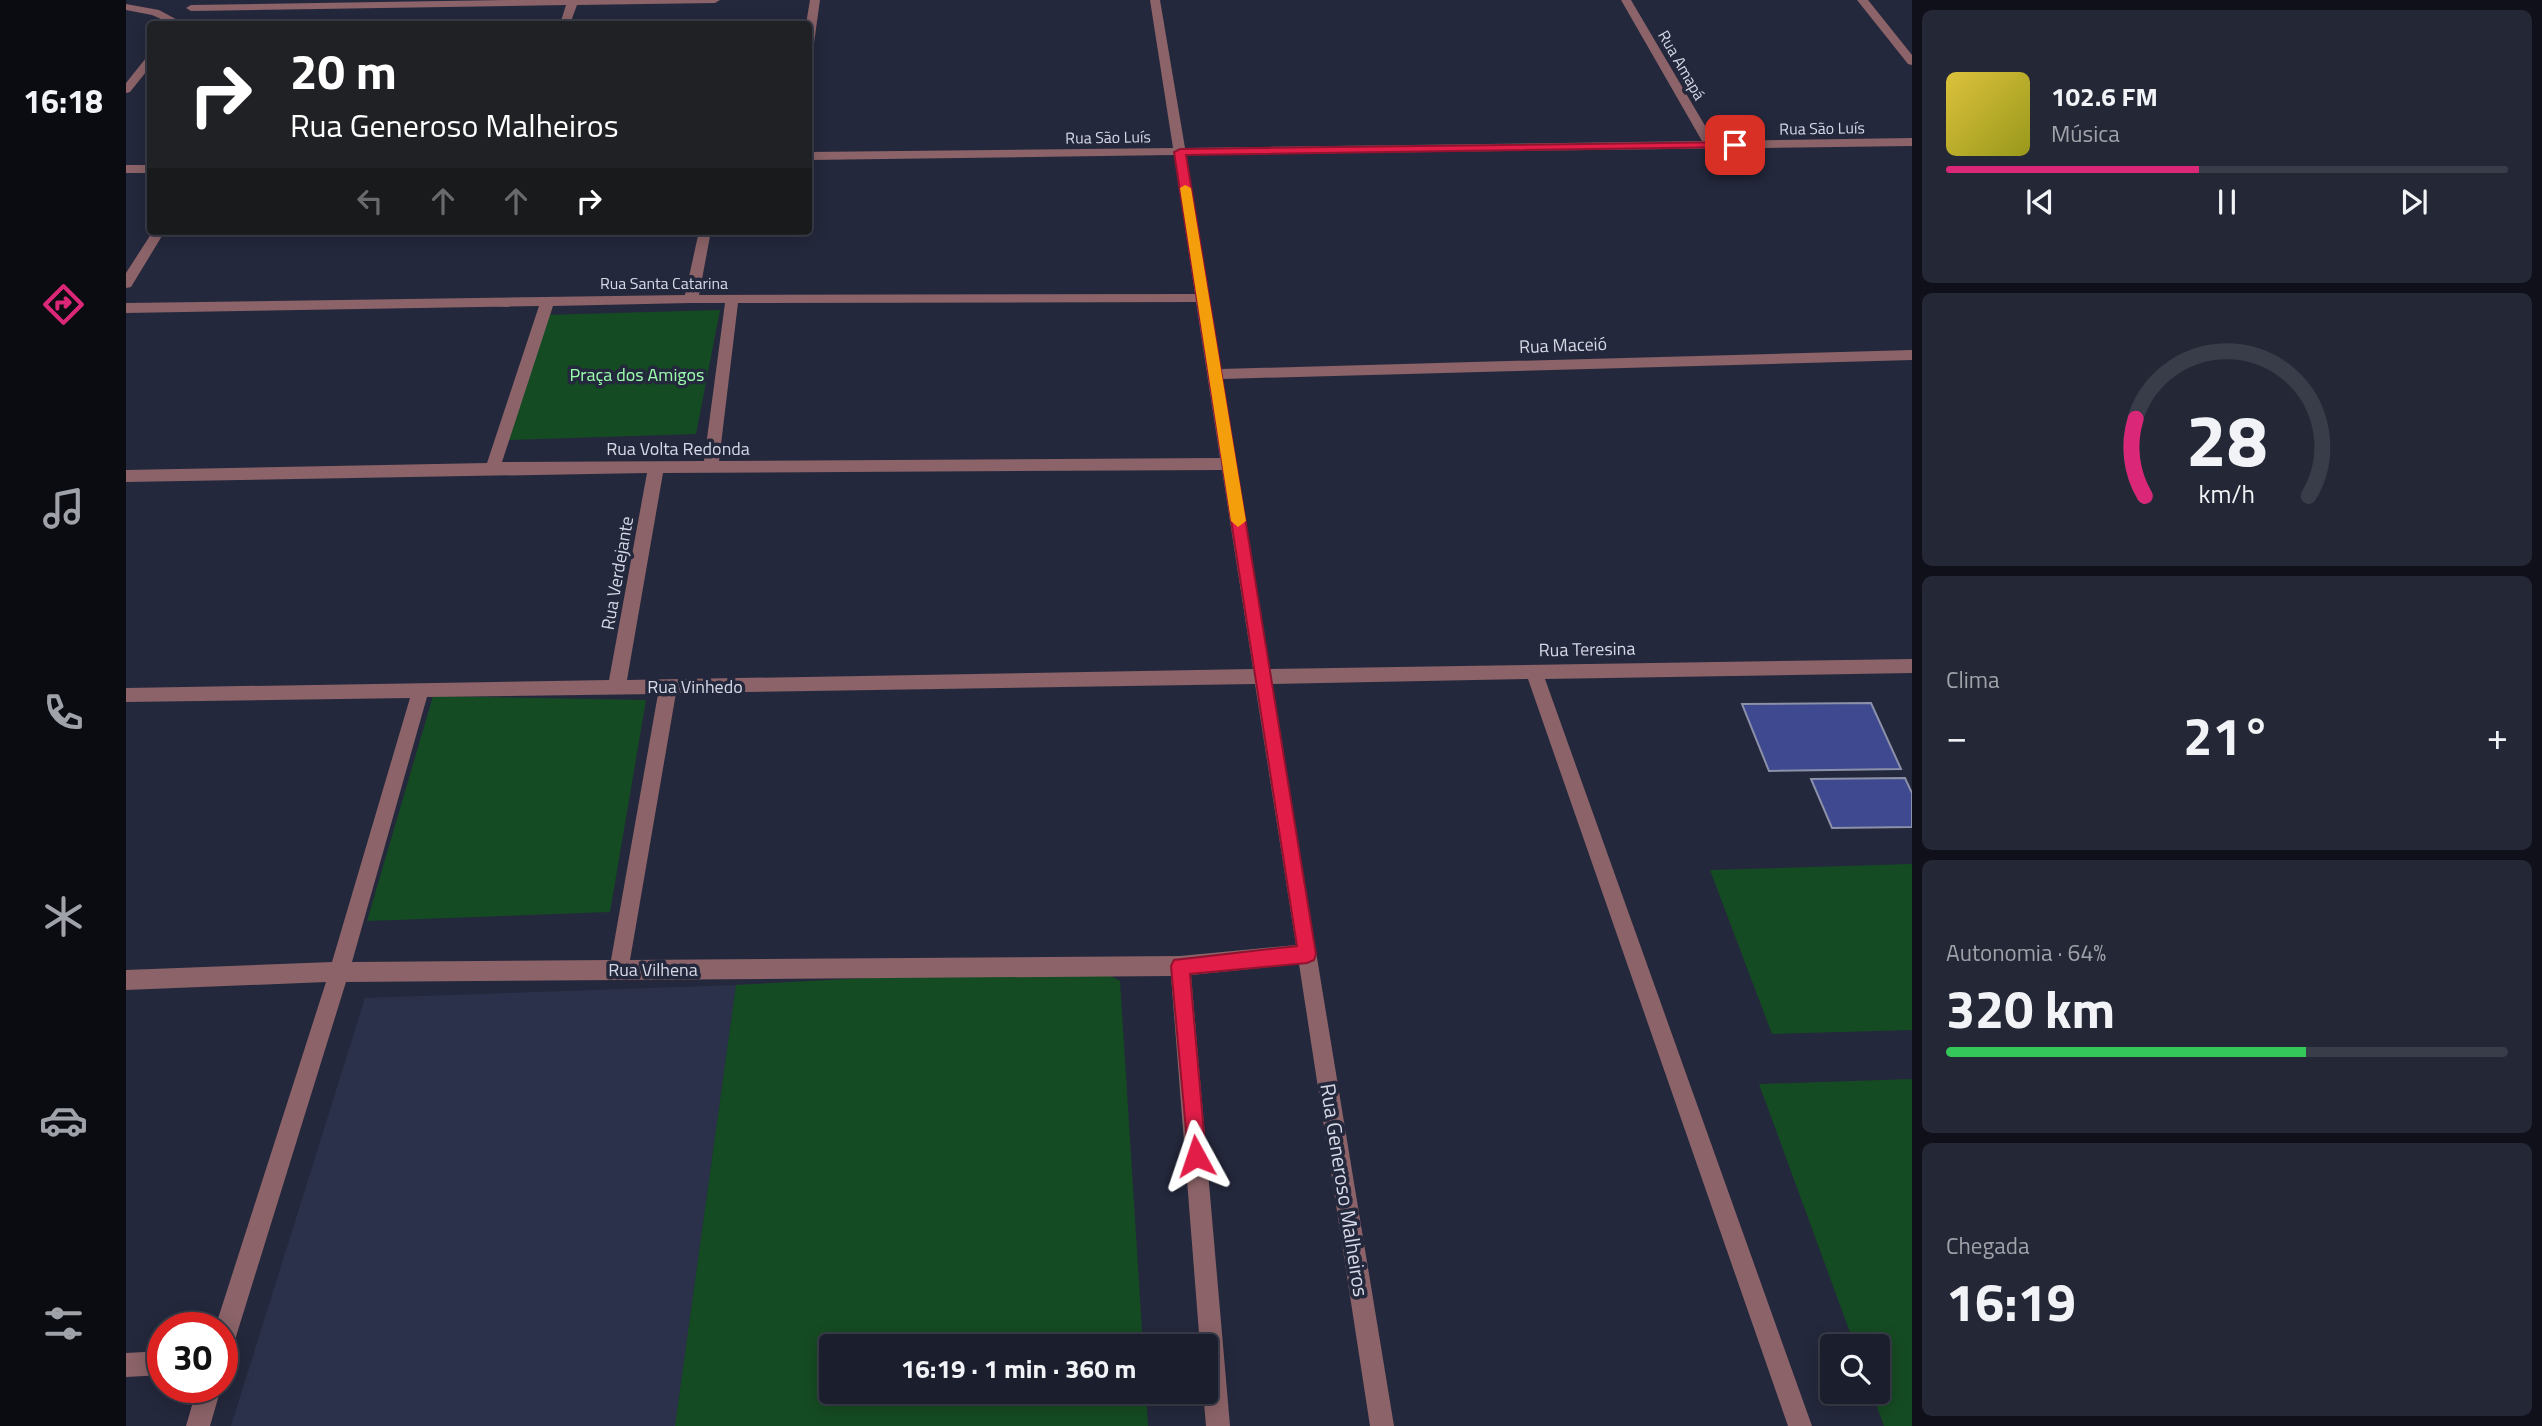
<!DOCTYPE html>
<html lang="pt">
<head>
<meta charset="utf-8">
<style>
	:root { --surface:#1b1e2d; --page:#242735; --text:#f1f3f6; --muted:#a0a2aa; --line:#393c49; --accent:#db2777 }
	body { margin:0; font-family:"Titillium Web",sans-serif; background:var(--page); color:var(--text); height:100vh; display:flex; flex-direction:column; font-size:26px; white-space:nowrap }
	* { box-sizing:border-box; margin:0 }
	p { font-size:23px; color:var(--muted) }
	.icon { flex:none; width:38px; height:38px; fill:none; stroke:currentColor; stroke-width:2; stroke-linecap:round; stroke-linejoin:round }
	.map { position:relative; flex:1; overflow:hidden }
	.details { display:flex; flex-direction:column; gap:10px; padding:10px; background:#0f1019; width:630px }
	.details>* { flex:none }
	.guide { position:absolute; left:21px; top:21px; width:665px; height:214px; border-radius:7px; box-shadow:0 4px 18px #0003,0 0 0 2px var(--line); background:#202124; color:#fff; overflow:hidden }
	.fabs { position:absolute; left:1694px; top:1334px; display:grid; gap:14px }
	.fabs a { display:grid; place-items:center; width:70px; height:70px; border-radius:7px; background:var(--surface); box-shadow:0 4px 18px #0003,0 0 0 2px var(--line); font-size:35px }
	.speed { position:absolute; left:21px; top:1312px; display:flex; gap:14px; font-size:35px; font-weight:700; text-align:center }
	.speed>* { display:grid; place-content:center; width:91px; height:91px; border-radius:50%; background:var(--surface); box-shadow:0 4px 18px #0003,0 0 0 2px var(--line); line-height:1 }
	.speed .limit { border:10px solid #d22; background:#fff; color:#111 }
	.pin { position:absolute; display:grid; place-items:center; width:60px; height:60px; color:#fff; margin:-30px; border-radius:14px; box-shadow:0 4px 10px #0006 }
	.me { position:absolute; width:77px; margin:-38px; rotate:355deg; stroke-linejoin:round; filter:drop-shadow(0 0 5px #0008) }
	.turn { display:flex; align-items:center; gap:24px; height:147px; padding:0 28px; font-size:32px }
	.turn .icon { width:91px; height:91px; stroke-width:2.5 }
	.turn b { display:block; font-size:49px; line-height:60px }
	.lanes { display:flex; align-items:center; height:66px; padding:0 28px; background:#0003; justify-content:center; gap:35px; direction:ltr }
	.lanes .off { opacity:.35 }
	.big { font-size:52px; font-weight:700; line-height:1.1 }
	.details .tile { flex:1; display:flex; flex-direction:column; justify-content:center; gap:10px; min-width:0; padding:0 24px; border-radius:10px; background:var(--page) }
	.details .dial { align-items:center; gap:0 }
	.dial svg { height:182px; overflow:visible; fill:none; stroke:var(--line); stroke-width:7; stroke-linecap:round; text-anchor:middle }
	.dial text { fill:var(--text); stroke:none }
	.song { display:flex; align-items:center; gap:21px }
	.cover { width:84px; height:84px; border-radius:10px; background:linear-gradient(135deg,hsl(50 70% 55%),hsl(60 70% 35%)) }
	.played { height:7px; border-radius:4px; background:linear-gradient(90deg,var(--accent) 45%,var(--line) 45%) }
	.keys { display:flex; justify-content:space-around; direction:ltr }
	.heat { display:flex; justify-content:space-between; align-items:center; font-size:38px; direction:ltr }
	.charge { height:10px; border-radius:5px; background:linear-gradient(90deg,#34c759 64%,var(--line) 0) }
	.trip { position:absolute; left:693px; top:1334px; width:399px; height:70px; border-radius:7px; background:var(--surface); box-shadow:0 4px 18px #0003,0 0 0 2px var(--line); font-weight:700; line-height:70px; text-align:center }
	main { display:flex; flex:1; min-height:0 }
	.tabs { display:flex; flex-direction:column; width:126px; justify-content:space-around; align-items:center; background:#0b0c12; color:var(--muted) }
	.tabs .icon { width:49px; height:49px }
	.tabs .current { color:var(--accent) }
	.tabs b { font-size:32px; color:var(--text) }
	.map>svg:first-child { display:block }
	.built { fill:#2c314b }
	.green { fill:#154b22 }
	.building { fill:#3f498f; stroke:#8b91a9; stroke-width:2 }
	.lines { fill:none; stroke-linecap:round; stroke-linejoin:round }
	.minor { fill:#8b6368; fill-rule:evenodd }
	.route { fill:#e11d48; stroke:#92132f; stroke-width:2 }
	.slow { fill:#f59e0b }
	.labels { text-anchor:middle; dominant-baseline:central; stroke-width:7; stroke-linejoin:round; paint-order:stroke }
	.far-street-label { font-size:16px; fill:#d5d8e5; stroke:#24283c }
	.street-label { font-size:18px; fill:#d5d8e5; stroke:#24283c }
	.park-label { font-size:18px; fill:#9cfead; stroke:#24283c }
	.near-street-label { font-size:21px; fill:#d5d8e5; stroke:#24283c }
</style>
</head>
<body>
<main>
<nav class="tabs">
<b>16:18</b>
<svg class="icon current" aria-label="directions" viewBox="0 0 24 24"><path d="M12 3l9 9-9 9-9-9zM9 14v-3h6M13 9l2 2-2 2"/></svg>
<svg class="icon" aria-label="music" viewBox="0 0 24 24"><path d="M9 18V5l10-2v13"/><circle cx="6" cy="18" r="3"/><circle cx="16" cy="16" r="3"/></svg>
<svg class="icon" aria-label="phone" viewBox="0 0 24 24"><path d="M5 4h4l2 5-3 2q2 4 5 5l2-3 5 2v4C11 20 4 13 5 4z"/></svg>
<svg class="icon" aria-label="climate" viewBox="0 0 24 24"><path d="M12 3v18M4 7l16 10M4 17L20 7"/></svg>
<svg class="icon" aria-label="car" viewBox="0 0 24 24"><path d="M5 17H2v-5l4-1 3-4h7l3 4 3 1v5h-3M9 17h6M6 11h13"/><circle cx="7" cy="17" r="2"/><circle cx="17" cy="17" r="2"/></svg>
<svg class="icon" aria-label="filters" viewBox="0 0 24 24"><path d="M4 7h16M4 17h16"/><circle cx="9" cy="7" r="2"/><circle cx="15" cy="17" r="2"/></svg>
</nav>
<div class="map">
<svg width="1786" height="1426" viewBox="0 0 1786 1426">
	<rect width="100%" height="100%" fill="#24283c"/>
	<polygon class="built" points="610,985 549,1426 105,1426 239,998"/>
	<g class="green">
		<polygon points="594,310 570,434 378,440 419,315"/>
		<polygon points="307,696 520,700 484,912 241,921"/>
		<polygon points="1786,864 1786,1030 1646,1034 1584,870"/>
		<polygon points="966,966 994,981 1017,1346 705,1346 705,1391 1020,1391 1022,1426 549,1426 610,985"/>
		<polygon points="1786,1079 1786,1426 1758,1426 1745,1391 1752,1391 1752,1346 1729,1346 1633,1084"/>
	</g>
	<g class="building">
		<polygon points="1745,703 1775,769 1643,771 1616,704"/>
		<polygon points="1779,778 1786,793 1786,827 1706,828 1685,779"/>
	</g>
	<g class="lines">
		<g class="minor">
			<polygon points="380,0 594,0 589,3 451,5 444,24 434,24 440,5 65,11 60,8 65,5"/>
			<polygon points="684,0 694,0 688,43 682,46 682,24 680,24"/>
			<path d="M 1024,0 L 1034,0 L 1059,148 L 1576,141 L 1495,0 L 1505,0 L 1588,141 L 1786,138 L 1786,146 L 1060,155 L 1095,369 L 1786,350 L 1786,360 L 1096,379 L 1144,669 L 1786,659 L 1786,673 L 1419,679 L 1686,1426 L 1662,1426 L 1402,679 L 1146,684 L 1268,1426 L 1244,1426 L 1173,964 L 1065,975 L 1104,1426 L 1080,1426 L 1077,1391 L 1080,1391 L 1080,1346 L 1074,1346 L 1045,976 L 220,982 L 108,1343 L 104,1351 L 96,1355 L 96,1328 L 89,1328 L 200,982 L 0,990 L 0,970 L 206,962 L 284,698 L 0,702 L 0,688 L 483,680 L 521,473 L 0,482 L 0,470 L 361,463 L 413,306 L 0,313 L 0,303 L 559,295 L 573,231 L 585,231 L 573,295 L 1069,294 L 1048,155 L 682,160 L 682,152 L 1047,148 ZM 1070,302 L 1094,458 L 593,461 L 612,303 ZM 565,303 L 599,303 L 578,461 L 376,462 L 427,306 ZM 1096,470 L 1127,669 L 501,680 L 537,473 ZM 1129,684 L 1170,945 L 1054,956 L 504,960 L 550,693 ZM 532,694 L 485,960 L 226,962 L 301,697 Z"/>
			<polygon points="1731,0 1742,0 1786,55 1786,65 1782,64"/>
			<polygon points="0,4 33,10 59,24 46,24 26,15 0,10"/>
			<polygon points="24,57 24,67 4,92 0,93 0,83 20,58"/>
			<rect x="0" y="165" width="24" height="8"/>
			<polygon points="27,231 39,231 5,287 0,288 0,273"/>
			<polygon points="37,1351 37,1375 0,1377 0,1353"/>
			<polygon points="71,1388 95,1388 84,1426 60,1426"/>
		</g>
	</g>
	<polygon class="route" points="1609,142 1613,143 1613,147 1060,155 1190,954 1188,960 1181,963 1064,974 1080,1156 1077,1163 1070,1165 1063,1163 1045,966 1048,960 1171,946 1048,152 1054,149"/>
	<polygon class="slow" points="1059,185 1065,188 1120,521 1112,527 1105,521 1054,188"/>
	<g class="labels">
		<g class="far-street-label">
			<text transform="translate(1556 65) rotate(60)">Rua Amapá</text>
			<text transform="translate(1696 128) rotate(-1)">Rua São Luís</text>
			<text transform="translate(982 137) rotate(-1)">Rua São Luís</text>
			<text x="538" y="283">Rua Santa Catarina</text>
		</g>
		<g class="street-label">
			<text transform="translate(1437 345) rotate(-2)">Rua Maceió</text>
			<text x="552" y="448">Rua Volta Redonda</text>
			<text transform="translate(491 573) rotate(-80)">Rua Verdejante</text>
			<text transform="translate(1461 649) rotate(-1)">Rua Teresina</text>
			<text x="569" y="686">Rua Vinhedo</text>
			<text x="527" y="969">Rua Vilhena</text>
		</g>
		<g class="park-label">
			<text x="511" y="374">Praça dos Amigos</text>
		</g>
		<g class="near-street-label">
			<text transform="translate(1219 1190) rotate(81)">Rua Generoso Malheiros</text>
		</g>
	</g>
</svg>
<div class="fabs">
<a><svg class="icon" aria-label="search" viewBox="0 0 24 24"><circle cx="10" cy="10" r="6"/><path d="M15 15l6 6"/></svg></a>
</div>
<div class="speed"><div class="limit">30</div></div>
<div class="pin" style="left:1609px;top:145px;background:#d93025"><svg class="icon" aria-label="arrive" viewBox="0 0 24 24"><path d="M6 21V4h12l-3 4 3 4H6"/></svg></div>
<svg class="me" style="left:1070px;top:1156px" viewBox="-20 -20 40 40"><path d="M0-17L14 15 0 8-14 15z" fill="#e11d48" stroke="#fff" stroke-width="4"/></svg>
<div class="trip">16:19 · 1 min · 360 m</div>
<div class="guide">
<div class="turn"><svg class="icon" aria-label="right" viewBox="0 0 24 24"><path d="M7 20v-9h11M14 6l5 5-5 5"/></svg><div><b>20 m</b>Rua Generoso Malheiros</div></div>
<div class="lanes"><svg class="icon off" aria-label="left" viewBox="0 0 24 24"><path d="M17 20v-9H6M10 6l-5 5 5 5"/></svg><svg class="icon off" aria-label="ahead" viewBox="0 0 24 24"><path d="M12 20V5M6 11l6-6 6 6"/></svg><svg class="icon off" aria-label="ahead" viewBox="0 0 24 24"><path d="M12 20V5M6 11l6-6 6 6"/></svg><svg class="icon" aria-label="right" viewBox="0 0 24 24"><path d="M7 20v-9h11M14 6l5 5-5 5"/></svg></div>
</div>
</div>
<section class="details">
<div class="tile">
<div class="song"><i class="cover"></i><div><b>102.6 FM</b><p>Música</p></div></div>
<div class="played"></div>
<div class="keys"><svg class="icon" aria-label="previous" viewBox="0 0 24 24"><path d="M18 5L8 12l10 7zM5 5v14"/></svg><svg class="icon" aria-label="pause" viewBox="0 0 24 24"><path d="M8 5v14M16 5v14"/></svg><svg class="icon" aria-label="next" viewBox="0 0 24 24"><path d="M6 5l10 7-10 7zM19 5v14"/></svg></div>
</div>
<div class="tile dial"><svg viewBox="0 0 100 80">
<path d="M14 69A42 42 0 1 1 86 69"/>
<path d="M14 69A42 42 0 0 1 10 35" stroke="#db2777"/>
<text x="50" y="56" font-size="32" font-weight="700">28</text>
<text x="50" y="72" font-size="11">km/h</text>
</svg></div>
<div class="tile"><p>Clima</p>
<div class="heat"><a>−</a><b class="big">21°</b><a>+</a></div>
</div>
<div class="tile"><p>Autonomia · 64%</p><b class="big">320 km</b><div class="charge"></div></div>
<div class="tile"><p>Chegada</p><b class="big">16:19</b></div>
</section>
</main>
</body>
</html>
